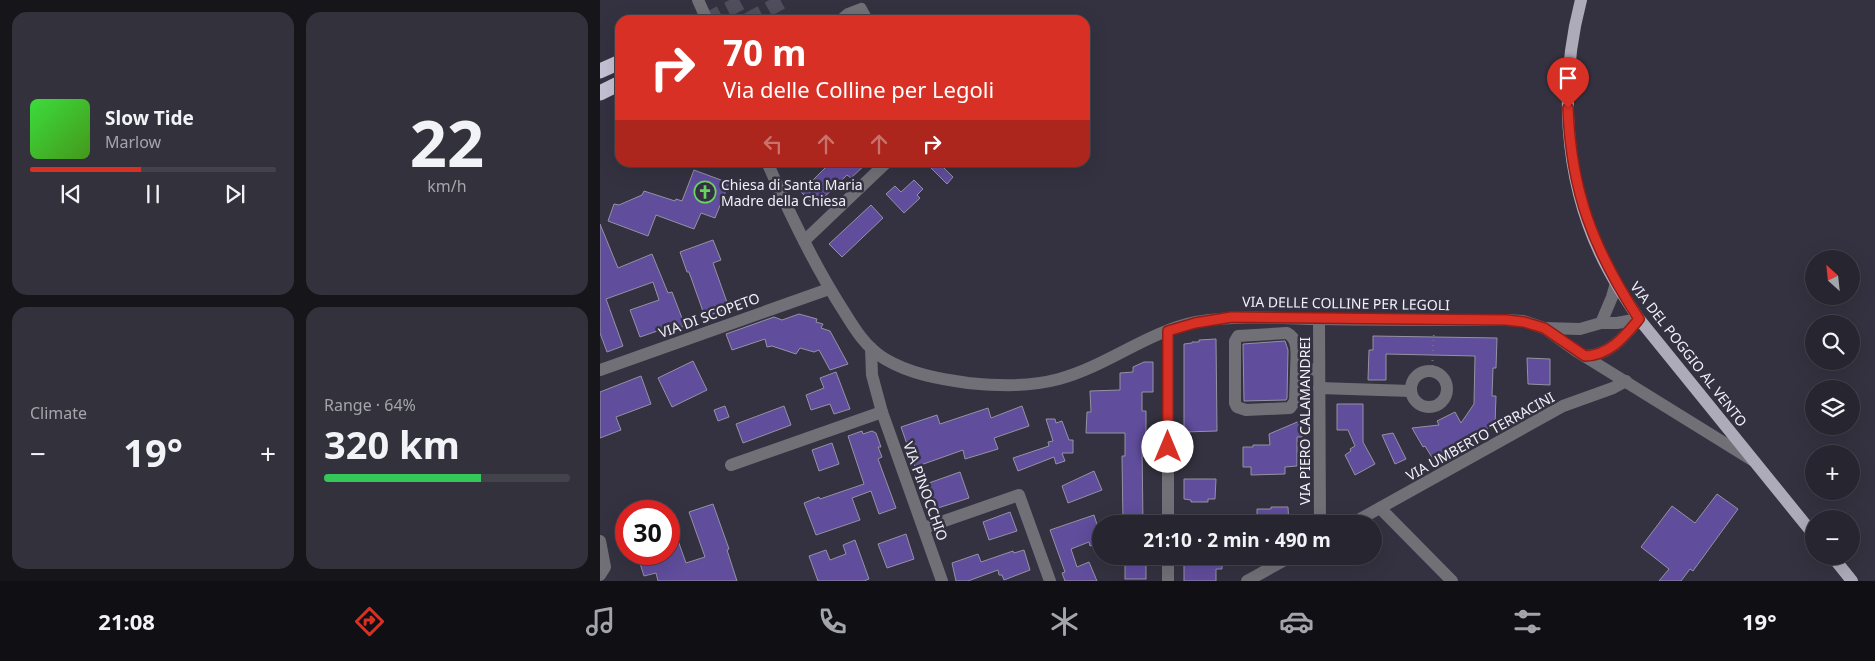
<!DOCTYPE html>
<html lang="en">
<head>
<meta charset="utf-8">
<style>
	:root { --surface:#272630; --page:#33323c; --text:#f1f3f6; --muted:#a4a5ab; --line:#43434c; --accent:#d93025 }
	body { margin:0; font-family:"Noto Sans",sans-serif; background:var(--page); color:var(--text); height:100vh; display:flex; flex-direction:column; font-size:19px; white-space:nowrap }
	* { box-sizing:border-box; margin:0 }
	p { font-size:16px; color:var(--muted) }
	.icon { flex:none; width:28px; height:28px; fill:none; stroke:currentColor; stroke-width:2; stroke-linecap:round; stroke-linejoin:round }
	.map { position:relative; flex:1; overflow:hidden }
	.side { display:flex; flex-direction:column; gap:12px; padding:12px; background:#15151a; width:600px }
	.side>* { flex:none }
	.top-card { position:absolute; left:15px; top:15px; width:475px; height:152px; border-radius:15px; box-shadow:0 5px 20px #0002,0 0 0 1px var(--line); background:#d93025; color:#fff; overflow:hidden }
	.needle { width:32px; rotate:333deg }
	.controls { position:absolute; left:1205px; top:250px; display:grid; gap:10px }
	.controls a { display:grid; place-items:center; width:55px; height:55px; border-radius:50%; background:var(--surface); box-shadow:0 5px 20px #0002,0 0 0 1px var(--line); font-size:25px }
	.speed { position:absolute; left:15px; top:500px; display:flex; gap:10px; font-size:25px; font-weight:700; text-align:center }
	.speed>* { display:grid; place-content:center; width:65px; height:65px; border-radius:50%; background:var(--surface); box-shadow:0 5px 20px #0002,0 0 0 1px var(--line); line-height:1 }
	.speed .limit { border:8px solid #d22; background:#fff; color:#111 }
	.pin { position:absolute; display:grid; place-items:center; width:42px; height:42px; color:#fff; margin:-51px -21px; border-radius:50% 50% 50% 0; rotate:-45deg; box-shadow:0 0 5px #0007 }
	.pin .icon { rotate:45deg }
	.me { position:absolute; width:55px; margin:-28px; rotate:0deg; stroke-linejoin:round; filter:drop-shadow(0 0 4px #0008) }
	.turn { display:flex; align-items:center; gap:18px; height:105px; padding:0 25px; font-size:22px }
	.turn .icon { width:65px; height:65px; stroke-width:2.5 }
	.turn b { display:block; font-size:35px; line-height:42px }
	.lanes { display:flex; align-items:center; height:48px; padding:0 25px; background:#0003; justify-content:center; gap:25px; direction:ltr }
	.lanes .off { opacity:.35 }
	.big { font-size:38px; font-weight:700; line-height:1.1 }
	.side .tile { flex:1; display:flex; flex-direction:column; justify-content:center; gap:8px; min-width:0; padding:0 18px; border-radius:15px; background:var(--page) }
	.side .dial { align-items:center; gap:0 }
	.dial b { font-size:65px; line-height:1 }
	.song { display:flex; align-items:center; gap:15px }
	.cover { width:60px; height:60px; border-radius:8px; background:linear-gradient(135deg,hsl(120 70% 55%),hsl(100 70% 35%)) }
	.played { height:5px; border-radius:2px; background:linear-gradient(90deg,var(--accent) 45%,var(--line) 45%) }
	.keys { display:flex; justify-content:space-around; direction:ltr }
	.heat { display:flex; justify-content:space-between; align-items:center; font-size:28px; direction:ltr }
	.charge { height:8px; border-radius:4px; background:linear-gradient(90deg,#34c759 64%,var(--line) 0) }
	.side .tiles { flex:1; display:grid; gap:12px; grid-template-columns:repeat(2,1fr) }
	.trip { position:absolute; left:492px; top:515px; width:290px; height:50px; border-radius:25px; background:var(--surface); box-shadow:0 5px 20px #0002,0 0 0 1px var(--line); font-weight:700; line-height:50px; text-align:center }
	.tab-bar { display:flex; height:80px; justify-content:space-around; align-items:center; background:#100f13; color:var(--muted) }
	.tab-bar .icon { width:35px; height:35px }
	.tab-bar .selected { color:var(--accent) }
	.tab-bar b { font-size:22px; color:var(--text) }
	main { display:flex; flex:1; min-height:0 }
	.map>svg:first-child { display:block }
	.building { fill:#604d9c; stroke:#9592a3 }
	.lines { fill:none; stroke-linecap:round; stroke-linejoin:round }
	.highway-tunnel { stroke:#504e5c; stroke-width:15; stroke-dasharray:15 8; stroke-linecap:butt }
	.path { stroke:#706e7b; stroke-width:2; stroke-dasharray:1 4; stroke-linecap:butt }
	.minor { stroke:#717077; stroke-width:12 }
	.major { stroke:#adabba; stroke-width:12 }
	.highway { stroke:#c4c2d4; stroke-width:15 }
	.route-casing { stroke:#8d1f18; stroke-width:12 }
	.route { stroke:#d93025; stroke-width:9 }
	.labels { text-anchor:middle; dominant-baseline:central; stroke-width:5; stroke-linejoin:round; paint-order:stroke }
	.poi-label { font-size:14px; fill:#f2f0fa; stroke:#343240; text-anchor:start }
	.street-label { font-size:14px; fill:#f2f0fa; stroke:#343240 }
</style>
</head>
<body>
<main>
<section class="side">
<div class="tiles">
<div class="tile">
<div class="song"><i class="cover"></i><div><b>Slow Tide</b><p>Marlow</p></div></div>
<div class="played"></div>
<div class="keys"><svg class="icon" aria-label="previous" viewBox="0 0 24 24"><path d="M18 5L8 12l10 7zM5 5v14"/></svg><svg class="icon" aria-label="pause" viewBox="0 0 24 24"><path d="M8 5v14M16 5v14"/></svg><svg class="icon" aria-label="next" viewBox="0 0 24 24"><path d="M6 5l10 7-10 7zM19 5v14"/></svg></div>
</div>
<div class="tile dial"><b>22</b><p>km/h</p></div>
<div class="tile"><p>Climate</p>
<div class="heat"><a>−</a><b class="big">19°</b><a>+</a></div>
</div>
<div class="tile"><p>Range · 64%</p><b class="big">320 km</b><div class="charge"></div></div>
</div>
</section>
<div class="map">
<svg width="1275" height="581" viewBox="0 0 1275 581">
	<rect width="100%" height="100%" fill="#343240"/>
	<g class="building">
		<polygon points="231,162 268,162 251,178 247,175 215,206 201,192"/>
		<polygon points="335,162 338,162 353,177 347,184 330,167"/>
		<polygon points="94,170 129,183 115,218 101,213 94,229 56,215 48,236 8,221 14,204 19,205 42,195 44,191 75,201 76,199 82,201"/>
		<polygon points="314,180 323,189 317,195 320,198 304,213 286,194 295,186 301,192"/>
		<polygon points="271,205 283,218 242,257 229,244"/>
		<polygon points="0,224 18,268 52,254 68,293 72,292 85,326 70,331 69,327 40,337 30,310 59,300 53,282 6,299 23,346 7,352 0,333"/>
		<polygon points="113,240 121,260 113,263 129,308 105,317 89,272 87,272 80,252"/>
		<polygon points="199,314 217,319 216,322 223,324 221,328 230,331 248,364 230,370 219,350 214,352 200,348 196,354 172,346 167,347 165,339 132,350 126,334 174,317 182,320"/>
		<polygon points="773,336 897,338 896,368 893,368 892,396 896,396 895,424 833,459 825,446 823,447 812,428 839,425 837,421 855,412 861,423 874,404 875,356 786,354 786,380 768,380 769,350 773,350"/>
		<polygon points="616,339 617,431 584,432 584,344 592,343 592,342 599,342 599,340"/>
		<polygon points="685,341 688,350 687,398 686,400 644,401 643,344"/>
		<polygon points="927,358 950,359 950,385 928,384"/>
		<polygon points="93,361 107,390 72,407 58,378"/>
		<polygon points="544,362 553,362 553,392 542,392 542,411 546,411 546,443 542,443 543,524 523,524 522,456 525,456 525,433 486,433 487,412 491,412 490,391 520,390 520,373 533,372 533,367"/>
		<polygon points="236,372 250,409 234,414 230,404 211,410 206,395 224,388 220,378"/>
		<polygon points="41,376 51,404 16,417 21,430 0,438 0,392"/>
		<polygon points="737,404 763,404 763,442 775,464 755,475 745,455 751,451 750,449 755,446 748,430 737,430"/>
		<polygon points="125,406 129,417 118,421 114,410"/>
		<polygon points="184,406 191,425 143,443 136,424"/>
		<polygon points="422,406 429,426 394,438 398,449 365,459 363,450 315,467 301,427 337,415 340,424 388,408 391,418"/>
		<polygon points="446,419 455,419 456,423 462,421 469,440 473,440 473,453 462,453 465,461 456,464 454,457 418,471 413,458 449,446 448,442 453,441"/>
		<polygon points="702,420 702,437 697,437 697,466 685,467 685,474 651,475 651,467 643,467 643,447 653,447 653,445 670,445 669,434"/>
		<polygon points="262,431 263,434 272,431 276,433 281,447 278,447 282,457 278,459 296,508 279,514 271,491 252,498 260,520 216,535 204,503 219,497 220,499 264,484 248,436"/>
		<polygon points="793,433 806,459 795,464 782,435"/>
		<polygon points="232,443 239,464 219,471 212,450"/>
		<polygon points="494,471 502,490 468,503 462,486"/>
		<polygon points="360,472 369,498 335,509 326,484"/>
		<polygon points="584,479 616,479 615,499 608,499 608,502 591,502 591,500 584,499"/>
		<polygon points="1117,494 1138,509 1093,571 1090,569 1081,581 1059,581 1069,569 1041,547 1072,506 1095,523"/>
		<polygon points="113,504 129,549 127,550 137,581 58,581 56,573 44,576 37,554 69,554 69,518 70,518 86,563 105,557 89,512"/>
		<polygon points="671,507 688,507 689,524 657,524 657,509 671,509"/>
		<polygon points="410,512 417,531 389,540 383,522"/>
		<polygon points="494,515 501,537 501,542 490,546 489,542 471,549 477,567 489,562 497,581 465,581 462,573 465,572 450,530"/>
		<polygon points="306,534 314,559 287,568 278,544"/>
		<polygon points="255,540 269,579 264,581 218,581 209,556 226,550 230,560 246,554 243,545"/>
		<polygon points="424,550 430,570 404,580 402,575 399,575 398,570 368,581 356,581 352,563 378,554 381,562 413,551 414,553"/>
		<rect x="525" y="556" width="21" height="23"/>
		<polygon points="584,559 622,559 622,569 616,569 616,581 584,581"/>
	</g>
	<g class="lines">
		<g class="highway-tunnel">
			<polyline points="107,20 146,0"/>
			<polyline points="148,20 185,0"/>
		</g>
		<polyline class="path" points="832,371 834,331"/>
		<g class="minor">
			<polyline points="98,0 107,20"/>
			<polyline points="241,20 248,14 261,9 267,20"/>
			<path d="M 167,162 C 189,213 213,263 243,310 C 254,328 266,348 285,359 C 310,374 340,379 368,383 C 400,386 429,387 459,379 C 507,366 547,332 596,322 C 637,315 677,318 718,319 C 781,320 844,320 906,320 L 923,321 L 944,328 L 976,351 L 1152,460"/>
			<polyline points="204,241 287,162"/>
			<polyline points="719,319 720,524"/>
			<polyline points="1001,323 1012,297 1016,283"/>
			<polyline points="944,328 980,329 1001,323 1017,323 1039,319"/>
			<polyline points="568,331 568,524"/>
			<polyline points="271,348 272,375 282,412 342,581"/>
			<path d="M 985,356 C 1010,355 1024,337 1039,319"/>
			<polyline points="0,370 229,289"/>
			<circle cx="829" cy="389" r="18"/>
			<path d="M 696,371 L 695,401 L 690,408 L 646,410 L 637,407 L 635,403 L 635,341 L 638,336 L 687,333 C 700,339 696,358 696,371 L 719,369"/>
			<polyline points="719,388 811,391"/>
			<polyline points="131,465 282,412"/>
			<polyline points="780,508 852,581"/>
			<polyline points="751,524 963,406 1013,388 1026,381"/>
			<polyline points="324,528 419,495 450,581"/>
			<polyline points="0,541 5,567 0,575"/>
			<polyline points="568,556 568,581"/>
			<polyline points="647,581 692,556"/>
		</g>
		<g class="major">
			<path d="M 981,0 C 959,83 964,176 1000,253 C 1011,277 1025,298 1039,319 L 1214,535"/>
			<polyline points="1232,556 1252,581"/>
		</g>
		<g class="highway">
			<polyline points="0,71 20,62"/>
			<polyline points="0,93 20,83"/>
		</g>
	</g>
	<g class="lines">
		<g class="route-casing">
			<path id="route" d="M 568,447 L 568,331 L 595,323 L 632,317 L 906,320 L 924,322 L 944,328 L 985,356 C 1010,355 1024,337 1039,319 C 994,250 971,192 968,108"/>
		</g>
		<use href="#route" class="route"/>
	</g>
	<defs>
		<g id="church-ring" transform="scale(1.125)"><circle r="9.5" fill="#343240" stroke="#6ad363" stroke-width="1.5"/><path d="M-1.2-6h2.4v3.5h3.3v2.4h-3.3V6h-2.4V-.1h-3.3v-2.4h3.3Z" fill="#6ad363"/></g>
	</defs>
	<g fill-rule="evenodd">
		<use href="#church-ring" x="105" y="192"/>
	</g>
	<g class="labels">
		<g class="poi-label">
			<text x="121" y="184">Chiesa di Santa Maria<tspan x="121" dy="16">Madre della Chiesa</tspan></text>
		</g>
		<g class="street-label">
			<text transform="translate(746 303) rotate(1)">VIA DELLE COLLINE PER LEGOLI</text>
			<text transform="translate(109 315) rotate(-20)">VIA DI SCOPETO</text>
			<text transform="translate(1089 354) rotate(52)">VIA DEL POGGIO AL VENTO</text>
			<text transform="translate(704 421) rotate(-90)">VIA PIERO CALAMANDREI</text>
			<text transform="translate(880 436) rotate(-29)">VIA UMBERTO TERRACINI</text>
			<text transform="translate(326 491) rotate(70)">VIA PINOCCHIO</text>
		</g>
	</g>
</svg>
<div class="controls">
<a><svg class="needle" viewBox="-14 -14 28 28"><path d="M0-13l5 13h-10z" fill="#e53935"/><path d="M0 13l5-13h-10z" fill="#a4a5ab"/></svg></a>
<a><svg class="icon" aria-label="search" viewBox="0 0 24 24"><circle cx="10" cy="10" r="6"/><path d="M15 15l6 6"/></svg></a>
<a><svg class="icon" aria-label="layers" viewBox="0 0 24 24"><path d="M12 4l9 5-9 5-9-5zM3 14l9 5 9-5"/></svg></a>
<a>+</a>
<a>−</a>
</div>
<div class="speed"><div class="limit">30</div></div>
<div class="pin" style="left:968px;top:108px;background:#d93025"><svg class="icon" aria-label="arrive" viewBox="0 0 24 24"><path d="M6 21V4h12l-3 4 3 4H6"/></svg></div>
<svg class="me" style="left:568px;top:447px" viewBox="-20 -20 40 40"><circle r="19" fill="#fff"/><path d="M0-13L10 11 0 6-10 11z" fill="#d93025"/></svg>
<div class="trip">21:10 · 2 min · 490 m</div>
<div class="top-card">
<div class="turn"><svg class="icon" aria-label="right" viewBox="0 0 24 24"><path d="M7 20v-9h11M14 6l5 5-5 5"/></svg><div><b>70 m</b>Via delle Colline per Legoli</div></div>
<div class="lanes"><svg class="icon off" aria-label="left" viewBox="0 0 24 24"><path d="M17 20v-9H6M10 6l-5 5 5 5"/></svg><svg class="icon off" aria-label="ahead" viewBox="0 0 24 24"><path d="M12 20V5M6 11l6-6 6 6"/></svg><svg class="icon off" aria-label="ahead" viewBox="0 0 24 24"><path d="M12 20V5M6 11l6-6 6 6"/></svg><svg class="icon" aria-label="right" viewBox="0 0 24 24"><path d="M7 20v-9h11M14 6l5 5-5 5"/></svg></div>
</div>
</div>
</main>
<nav class="tab-bar">
<b>21:08</b>
<svg class="icon selected" aria-label="directions" viewBox="0 0 24 24"><path d="M12 3l9 9-9 9-9-9zM9 14v-3h6M13 9l2 2-2 2"/></svg>
<svg class="icon" aria-label="music" viewBox="0 0 24 24"><path d="M9 18V5l10-2v13"/><circle cx="6" cy="18" r="3"/><circle cx="16" cy="16" r="3"/></svg>
<svg class="icon" aria-label="phone" viewBox="0 0 24 24"><path d="M5 4h4l2 5-3 2q2 4 5 5l2-3 5 2v4C11 20 4 13 5 4z"/></svg>
<svg class="icon" aria-label="climate" viewBox="0 0 24 24"><path d="M12 3v18M4 7l16 10M4 17L20 7"/></svg>
<svg class="icon" aria-label="car" viewBox="0 0 24 24"><path d="M5 17H2v-5l4-1 3-4h7l3 4 3 1v5h-3M9 17h6M6 11h13"/><circle cx="7" cy="17" r="2"/><circle cx="17" cy="17" r="2"/></svg>
<svg class="icon" aria-label="filters" viewBox="0 0 24 24"><path d="M4 7h16M4 17h16"/><circle cx="9" cy="7" r="2"/><circle cx="15" cy="17" r="2"/></svg>
<b>19°</b>
</nav>
</body>
</html>
